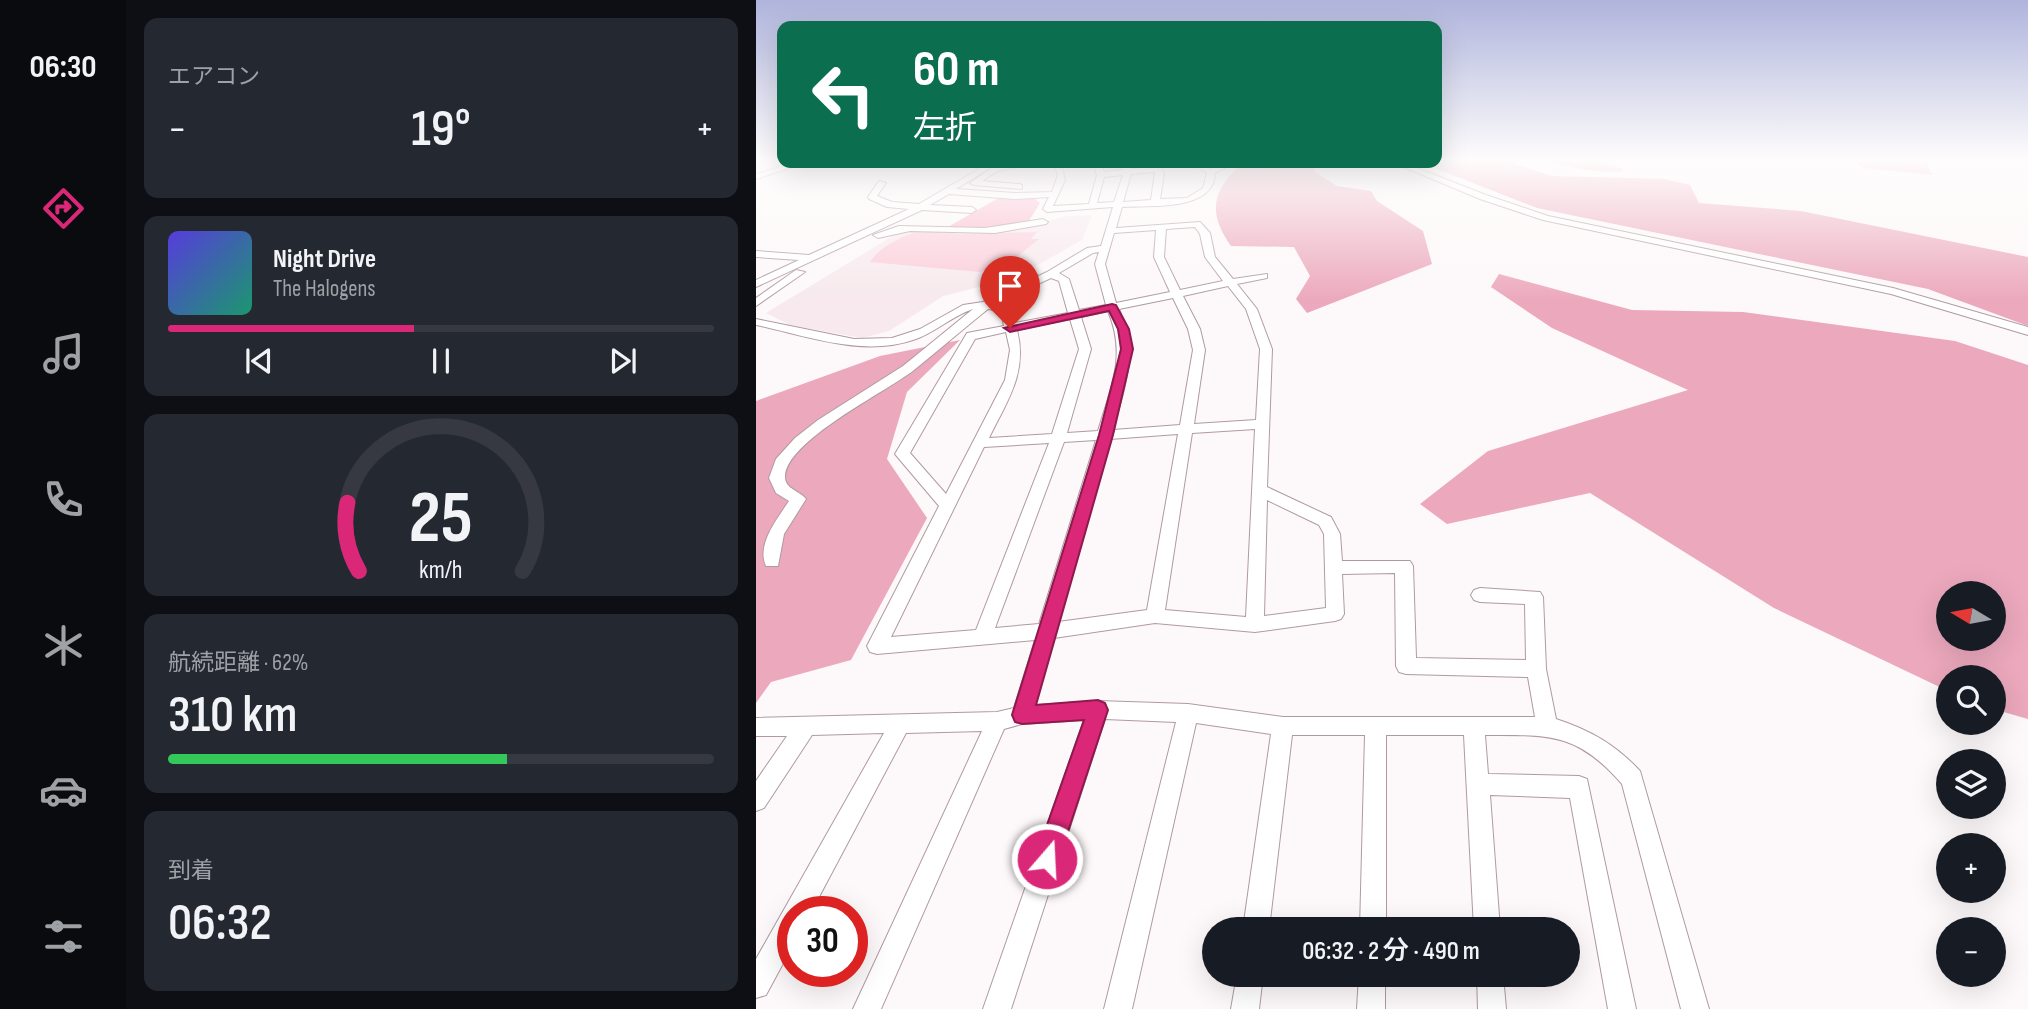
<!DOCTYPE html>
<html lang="ja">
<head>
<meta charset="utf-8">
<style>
	:root { --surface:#171b24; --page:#242831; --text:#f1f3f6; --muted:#9ea1a6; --line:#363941; --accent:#db2777 }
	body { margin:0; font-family:"Sofia Sans Condensed","Noto Sans JP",sans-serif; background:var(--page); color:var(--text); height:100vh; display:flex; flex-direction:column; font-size:26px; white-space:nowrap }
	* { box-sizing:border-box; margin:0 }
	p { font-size:23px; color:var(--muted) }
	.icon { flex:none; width:38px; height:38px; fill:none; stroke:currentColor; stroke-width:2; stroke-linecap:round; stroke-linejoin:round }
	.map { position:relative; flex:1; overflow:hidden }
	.panel { display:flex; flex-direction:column; gap:18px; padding:18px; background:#0d0f14; width:630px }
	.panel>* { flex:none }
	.hud { position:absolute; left:21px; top:21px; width:665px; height:147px; border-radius:14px; box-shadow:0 7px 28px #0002; background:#0b6e4f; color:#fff; overflow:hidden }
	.needle { width:46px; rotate:280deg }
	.buttons { position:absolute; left:1180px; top:581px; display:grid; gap:14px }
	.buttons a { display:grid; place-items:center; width:70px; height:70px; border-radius:50%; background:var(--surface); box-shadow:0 7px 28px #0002; font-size:35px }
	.speed { position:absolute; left:21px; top:896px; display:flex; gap:14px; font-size:35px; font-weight:700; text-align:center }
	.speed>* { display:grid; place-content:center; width:91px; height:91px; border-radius:50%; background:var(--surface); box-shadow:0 7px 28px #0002; line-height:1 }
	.speed .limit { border:10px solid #d22; background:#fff; color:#111 }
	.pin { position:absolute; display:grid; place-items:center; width:60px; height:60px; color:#fff; margin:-72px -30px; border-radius:50% 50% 50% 0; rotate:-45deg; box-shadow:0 0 7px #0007 }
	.pin .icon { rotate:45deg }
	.me { position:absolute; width:77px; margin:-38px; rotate:19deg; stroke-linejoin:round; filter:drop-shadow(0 0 5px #0008) }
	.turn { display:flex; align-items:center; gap:24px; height:147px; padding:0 21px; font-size:32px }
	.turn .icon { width:91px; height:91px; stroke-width:2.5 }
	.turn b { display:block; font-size:49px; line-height:60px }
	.big { font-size:52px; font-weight:600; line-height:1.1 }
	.panel .card { flex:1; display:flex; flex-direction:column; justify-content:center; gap:10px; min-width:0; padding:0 24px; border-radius:14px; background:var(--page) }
	.panel .dial { align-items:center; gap:0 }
	.dial svg { height:182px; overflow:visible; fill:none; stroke:var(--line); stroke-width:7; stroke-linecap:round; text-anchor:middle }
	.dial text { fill:var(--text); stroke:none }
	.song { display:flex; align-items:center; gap:21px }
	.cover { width:84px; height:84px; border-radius:10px; background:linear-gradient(135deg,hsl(250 70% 55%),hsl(160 70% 35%)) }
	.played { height:7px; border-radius:4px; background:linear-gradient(90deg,var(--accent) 45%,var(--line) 45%) }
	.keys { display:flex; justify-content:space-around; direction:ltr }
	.heat { display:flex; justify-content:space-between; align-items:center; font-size:38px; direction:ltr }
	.charge { height:10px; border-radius:5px; background:linear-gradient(90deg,#34c759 62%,var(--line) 0) }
	.trip { position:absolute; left:446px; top:917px; width:378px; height:70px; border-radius:35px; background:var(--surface); box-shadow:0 7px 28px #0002; font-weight:600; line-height:70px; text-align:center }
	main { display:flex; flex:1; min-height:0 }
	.tabs { display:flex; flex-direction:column; width:126px; justify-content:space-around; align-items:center; background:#090b0e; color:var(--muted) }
	.tabs .icon { width:49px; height:49px }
	.tabs .current { color:var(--accent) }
	.tabs b { font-size:32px; color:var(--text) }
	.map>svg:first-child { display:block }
	.built { fill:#f7e9ed }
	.green { fill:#fbccda }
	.forest { fill:#eca8bd; fill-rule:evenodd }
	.water { fill:#fab5cb }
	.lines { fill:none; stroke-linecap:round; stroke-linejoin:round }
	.minor-casing { stroke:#b09aa0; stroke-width:2 }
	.minor { fill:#fff; fill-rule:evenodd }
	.route { fill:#db2777; stroke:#8e194d; stroke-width:2 }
</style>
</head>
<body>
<main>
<nav class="tabs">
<b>06:30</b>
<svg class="icon current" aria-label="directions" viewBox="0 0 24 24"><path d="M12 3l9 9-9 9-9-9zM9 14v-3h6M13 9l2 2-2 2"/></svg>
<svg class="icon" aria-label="music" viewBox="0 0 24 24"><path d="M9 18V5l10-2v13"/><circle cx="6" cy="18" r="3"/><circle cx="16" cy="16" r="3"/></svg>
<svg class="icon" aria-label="phone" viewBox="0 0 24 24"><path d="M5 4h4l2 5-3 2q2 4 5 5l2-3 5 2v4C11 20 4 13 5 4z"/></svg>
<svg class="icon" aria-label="climate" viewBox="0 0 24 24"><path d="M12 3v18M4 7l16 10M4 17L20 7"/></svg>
<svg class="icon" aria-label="car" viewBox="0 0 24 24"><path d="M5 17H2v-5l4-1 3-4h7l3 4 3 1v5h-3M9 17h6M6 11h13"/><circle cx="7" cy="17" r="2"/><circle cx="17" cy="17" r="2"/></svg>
<svg class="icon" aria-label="filters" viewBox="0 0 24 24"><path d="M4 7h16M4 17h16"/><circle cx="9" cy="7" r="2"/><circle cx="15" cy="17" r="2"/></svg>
</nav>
<section class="panel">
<div class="card"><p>エアコン</p>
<div class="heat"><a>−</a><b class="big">19°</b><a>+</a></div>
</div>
<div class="card">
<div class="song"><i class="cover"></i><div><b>Night Drive</b><p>The Halogens</p></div></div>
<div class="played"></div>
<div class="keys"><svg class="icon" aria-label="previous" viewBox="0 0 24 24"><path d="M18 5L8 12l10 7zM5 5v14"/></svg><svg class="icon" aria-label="pause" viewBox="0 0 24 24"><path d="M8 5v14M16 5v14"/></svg><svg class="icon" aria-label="next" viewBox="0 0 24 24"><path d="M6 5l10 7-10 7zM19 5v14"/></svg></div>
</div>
<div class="card dial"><svg viewBox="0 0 100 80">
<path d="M14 69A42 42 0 1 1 86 69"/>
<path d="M14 69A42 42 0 0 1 9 39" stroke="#db2777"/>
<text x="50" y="56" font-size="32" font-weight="700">25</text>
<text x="50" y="72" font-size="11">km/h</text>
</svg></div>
<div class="card"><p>航続距離 · 62%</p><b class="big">310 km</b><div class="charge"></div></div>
<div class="card"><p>到着</p><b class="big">06:32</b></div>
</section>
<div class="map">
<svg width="1272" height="1009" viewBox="0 0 1272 1009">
	<rect width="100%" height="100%" fill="#fdf8f9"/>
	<polygon class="built" points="336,215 326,240 259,278 187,296 133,331 106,338 34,325 10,313 140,234 165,229 206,233 259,230 311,216"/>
	<path class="green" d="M 164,230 L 204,234 L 281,232 L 275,239 L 283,239 L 262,256 L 224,272 L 114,262 C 125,245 146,237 164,230 Z"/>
	<g class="forest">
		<polygon points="681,159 744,159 796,176 909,179 934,185 943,203 1045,211 1272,257 1272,326 1172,289 781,208 666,163 681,163"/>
		<path d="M 786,159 L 835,159 L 867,169 L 866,172 C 835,172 811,168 786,159 Z"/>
		<polygon points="1096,159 1168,159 1177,175 1107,168"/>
		<path d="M 487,163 L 558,163 L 559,172 L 581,186 L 615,191 L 621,201 L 667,231 L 676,264 L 551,313 L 540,299 L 554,276 L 538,247 L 475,246 C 451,212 456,190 487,163 Z"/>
		<path d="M 743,274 L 876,310 L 987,312 L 1199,341 L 1272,365 L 1272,719 L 1237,709 L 1237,677 L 1192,677 L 1192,691 L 1018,608 L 834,493 L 691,524 L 664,504 L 732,451 L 932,390 L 796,328 L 735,287 ZM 1192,593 L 1237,593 L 1237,639 L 1192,639 Z"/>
		<polygon points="204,340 151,392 131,459 171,518 95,660 15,682 0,703 0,401 124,356"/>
	</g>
	<polygon class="water" points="244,197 279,199 284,203 271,224 217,229 192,227"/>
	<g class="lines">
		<g class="minor-casing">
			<g id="minor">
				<polygon points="4,159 18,159 27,163 23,165"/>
				<polygon points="38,163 49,163 0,179 0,174"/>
				<path d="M 233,163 L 242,163 L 200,189 L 259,193 L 296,192 L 302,175 L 297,163 L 305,163 L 309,180 L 297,206 L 333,204 L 341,175 L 337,163 L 345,163 L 348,172 L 367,170 L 364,163 L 372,163 L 375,169 L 397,167 L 395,163 L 403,163 L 408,174 L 404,199 L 431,198 L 447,188 L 451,173 L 436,163 L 445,163 L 455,169 L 468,163 L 478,163 L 459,173 C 458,212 393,205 366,207 L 360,228 L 444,222 L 454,233 L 459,257 L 477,279 L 511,274 L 511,278 L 481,284 L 501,309 L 516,349 L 511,487 L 575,517 L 584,534 L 586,561 L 654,561 L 657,566 L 660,658 L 770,660 L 769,604 L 724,602 L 718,600 L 715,595 L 718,590 L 724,588 L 784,592 L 787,597 L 790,669 L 800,719 C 834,730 860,745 884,771 L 953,1009 L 925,1009 L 866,784 C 821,732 793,735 729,735 L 732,774 L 823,776 L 831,779 L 880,1009 L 852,1009 L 814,798 L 734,795 L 744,929 L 718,929 L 708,735 L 630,735 L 630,929 L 604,929 L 609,735 L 536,735 L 513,929 L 487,929 L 515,734 L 440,723 L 376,1009 L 348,1009 L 420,722 L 349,719 L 255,1009 L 227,1009 L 328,720 L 266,724 L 248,729 L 125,1009 L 97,1009 L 226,731 L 150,733 L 55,912 L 37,912 L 37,945 L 10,995 L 0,998 L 0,959 L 128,733 L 56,735 L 8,808 L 0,811 L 0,781 L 31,736 L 0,736 L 0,718 L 241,712 L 258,708 L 279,640 L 121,654 L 114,652 L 111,646 L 183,506 L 139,454 L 211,333 L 248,326 L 245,311 L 232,309 C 207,329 183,350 158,370 C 130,392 29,441 29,477 C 29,489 44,491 50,499 L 28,534 L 22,566 L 10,566 C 0,544 22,518 33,501 L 20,493 L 13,478 L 20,459 L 39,438 L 62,420 L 147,366 L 217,309 C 196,316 180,332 160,339 C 107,358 52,336 0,325 L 0,319 L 98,339 L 136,338 L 164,329 L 207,305 L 227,302 L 291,272 L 331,248 L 345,246 L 357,207 L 291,212 L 287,209 L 293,197 L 259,199 L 193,194 L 174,205 L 216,207 L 220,210 L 216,213 L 166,210 L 0,287 L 0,280 L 43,260 L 0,257 L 0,251 L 53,255 L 153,209 L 131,207 L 113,199 L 112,197 L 123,181 L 130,183 L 121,196 L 136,202 L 163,204 ZM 399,172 L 395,200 L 367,202 L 375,174 ZM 367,175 L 358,202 L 341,203 L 348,177 ZM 439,227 L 444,234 L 449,257 L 467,281 L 424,290 L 408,257 L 410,229 ZM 400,230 L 398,257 L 414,292 L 360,303 L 349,264 L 358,233 ZM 343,252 L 339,264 L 350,305 L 323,310 L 313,279 L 303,273 L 337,253 ZM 295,278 L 303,281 L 312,313 L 259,323 L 254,307 L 241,303 ZM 472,286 L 490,309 L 504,349 L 500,420 L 438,424 L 449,350 L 444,329 L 427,296 ZM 417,298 L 432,329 L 437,350 L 424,425 L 357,430 C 369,384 383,355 363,309 ZM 352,311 C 371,356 355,387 342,431 L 311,433 L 335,349 L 325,317 ZM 314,319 L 323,349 L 296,434 L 233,438 C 251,401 272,373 261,330 ZM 250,332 L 254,350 L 249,380 L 190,494 L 154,453 L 219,339 ZM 499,429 L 490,617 L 409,610 L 436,433 ZM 422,434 L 391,610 L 302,622 L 354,439 ZM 340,440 L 283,624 L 239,628 L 308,442 ZM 293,443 L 220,630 L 135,637 L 228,447 ZM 511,500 L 563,525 L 568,534 L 570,608 L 508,616 ZM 639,573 L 640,666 L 643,672 L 650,674 L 772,677 L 779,717 L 527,717 L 432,704 L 342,701 L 279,705 L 298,638 L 399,623 L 499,632 L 579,621 L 585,619 L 588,614 L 586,574 Z"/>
				<polygon points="263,163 280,163 242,171 226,181 263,184 266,185 266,189 218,185 214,183 237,167"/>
				<polygon points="638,163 648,163 730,195 792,216 1137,288 1272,327 1272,335 1135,294 787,220 724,199"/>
				<polygon points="287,219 292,222 290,224 239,233 154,231 122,238 117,235 143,226 229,228"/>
				<polygon points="40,270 49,272 0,306 0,298"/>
				<polygon points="481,975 507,975 503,1009 475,1009"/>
				<polygon points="603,975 629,975 629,1009 601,1009"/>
				<polygon points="721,975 747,975 750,1009 722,1009"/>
			</g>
		</g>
		<use href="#minor" class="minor"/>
	</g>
	<linearGradient id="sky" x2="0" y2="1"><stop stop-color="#afb4dc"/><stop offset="0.53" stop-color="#fefcfc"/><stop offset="1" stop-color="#fefcfc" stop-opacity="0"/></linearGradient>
	<rect width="1272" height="301" fill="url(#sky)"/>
	<polygon class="route" points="356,304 360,305 373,329 377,349 357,435 280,705 342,700 349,703 352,710 303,859 300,868 291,871 283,868 279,859 328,720 266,724 259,722 256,715 343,435 365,349 362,329 353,311 254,332 248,328"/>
</svg>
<div class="buttons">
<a><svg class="needle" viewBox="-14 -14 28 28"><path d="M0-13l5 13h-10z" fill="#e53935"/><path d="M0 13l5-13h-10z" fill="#9ea1a6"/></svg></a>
<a><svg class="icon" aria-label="search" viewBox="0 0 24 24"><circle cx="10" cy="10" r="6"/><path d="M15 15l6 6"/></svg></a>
<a><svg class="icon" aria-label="layers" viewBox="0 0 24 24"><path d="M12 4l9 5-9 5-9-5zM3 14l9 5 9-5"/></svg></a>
<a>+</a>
<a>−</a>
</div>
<div class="speed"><div class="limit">30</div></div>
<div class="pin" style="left:254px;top:328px;background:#d93025"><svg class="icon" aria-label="arrive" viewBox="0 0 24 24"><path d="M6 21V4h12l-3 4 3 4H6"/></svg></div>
<svg class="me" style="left:291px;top:859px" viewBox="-20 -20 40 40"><circle r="17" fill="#db2777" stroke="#fff" stroke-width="3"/><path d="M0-11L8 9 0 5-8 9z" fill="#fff"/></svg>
<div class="trip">06:32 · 2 分 · 490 m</div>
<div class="hud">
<div class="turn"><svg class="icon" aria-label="left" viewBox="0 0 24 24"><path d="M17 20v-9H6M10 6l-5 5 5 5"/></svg><div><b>60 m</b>左折</div></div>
</div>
</div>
</main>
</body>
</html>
